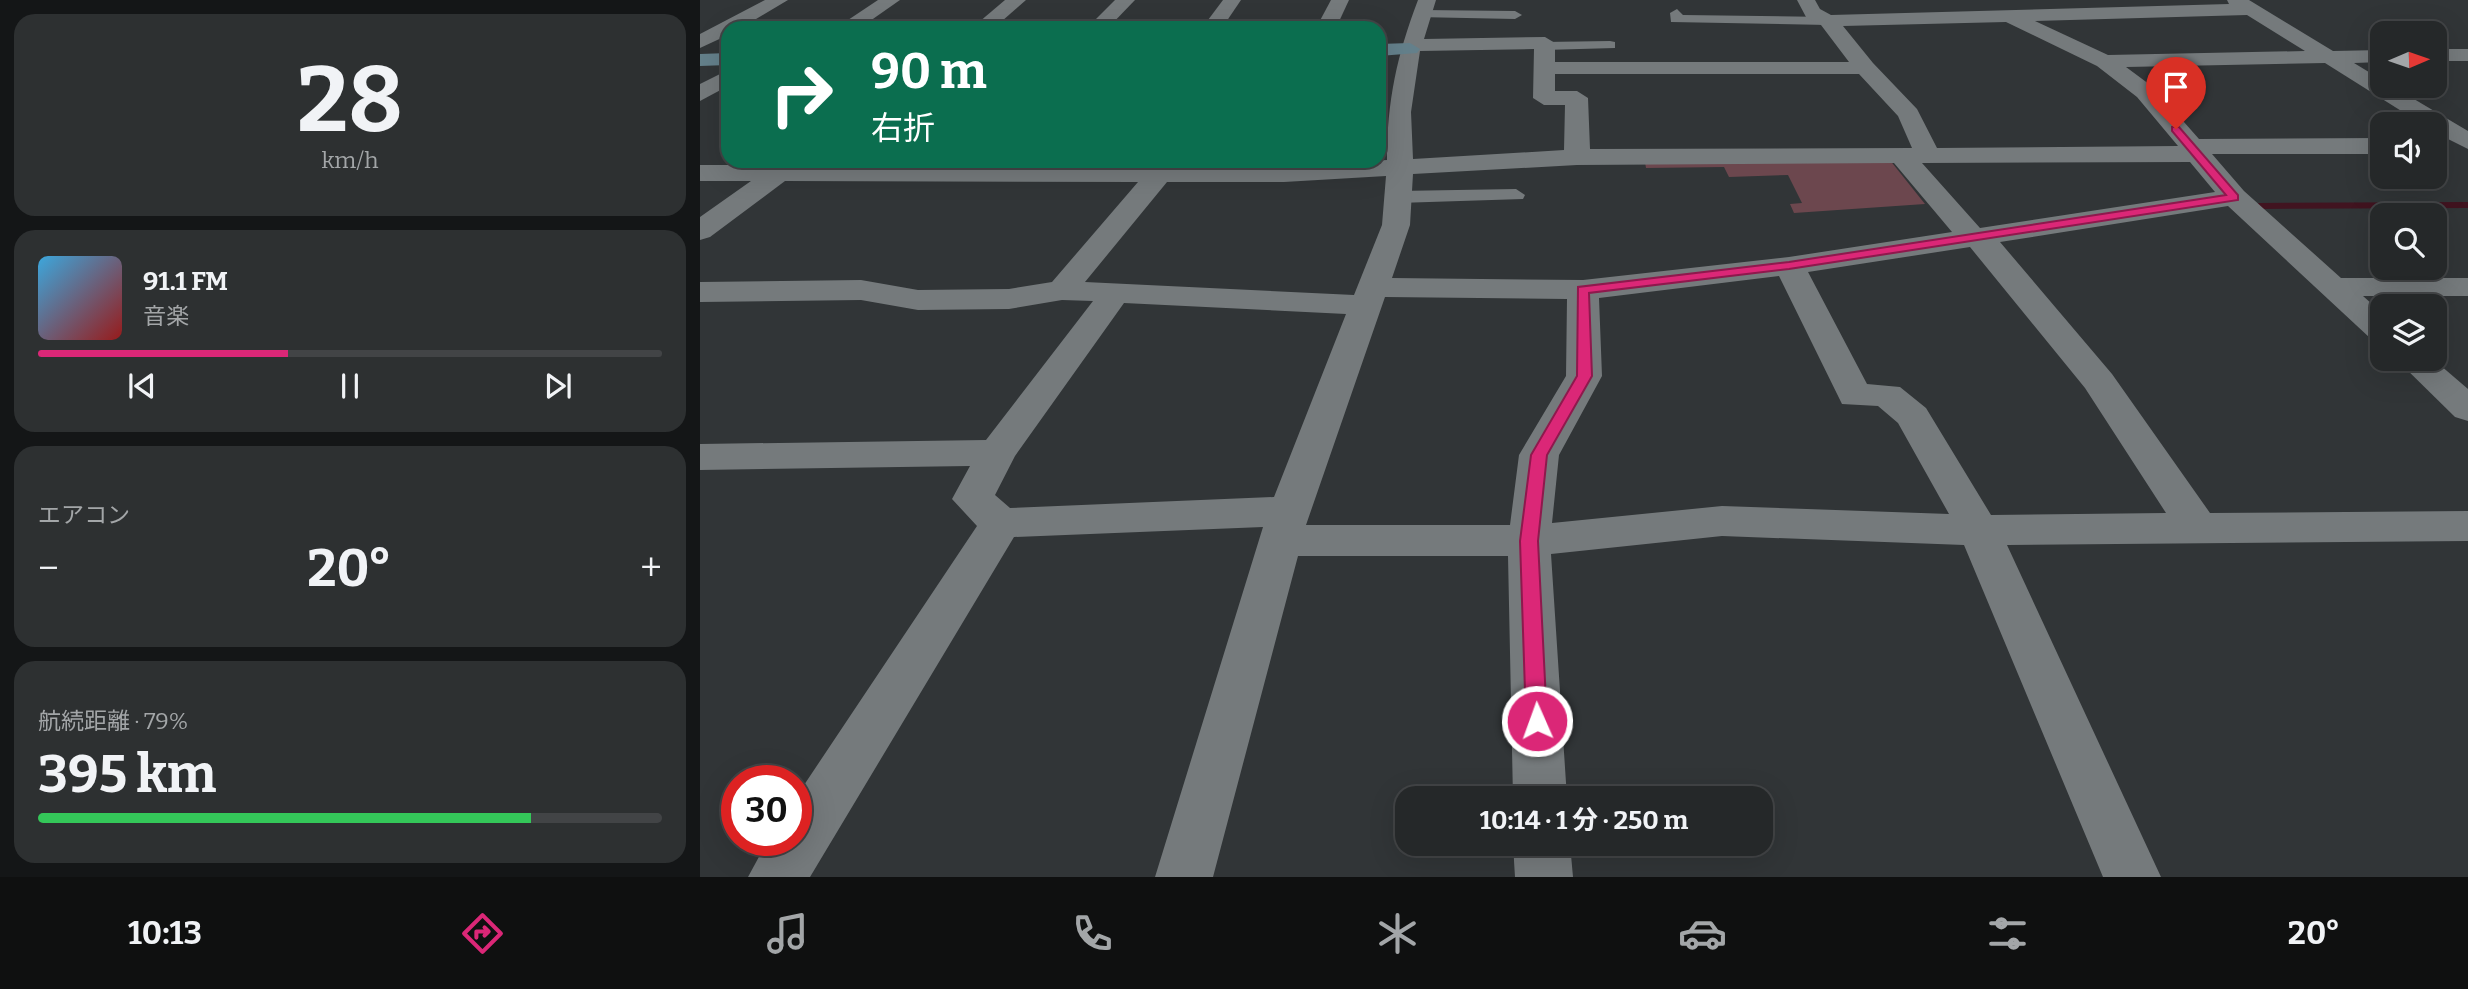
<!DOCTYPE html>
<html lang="ja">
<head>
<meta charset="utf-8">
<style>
	:root { --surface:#252829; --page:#2d3031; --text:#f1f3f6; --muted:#a3a6a8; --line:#424446; --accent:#db2777 }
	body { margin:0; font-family:Bitter,"Noto Sans JP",serif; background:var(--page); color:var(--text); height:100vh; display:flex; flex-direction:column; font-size:26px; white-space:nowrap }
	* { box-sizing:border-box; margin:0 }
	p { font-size:23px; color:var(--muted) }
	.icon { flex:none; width:38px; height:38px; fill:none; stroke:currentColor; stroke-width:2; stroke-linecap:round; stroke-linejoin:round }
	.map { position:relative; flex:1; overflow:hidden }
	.sheet { display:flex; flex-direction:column; gap:14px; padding:14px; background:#141617; width:700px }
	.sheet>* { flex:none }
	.banner { position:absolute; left:21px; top:21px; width:665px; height:147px; border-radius:21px; box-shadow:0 7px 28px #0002,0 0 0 2px var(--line); background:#0b6e4f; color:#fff; overflow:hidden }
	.needle { width:46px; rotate:88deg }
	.fabs { position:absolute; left:1670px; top:21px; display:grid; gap:14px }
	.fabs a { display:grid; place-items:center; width:77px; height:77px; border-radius:14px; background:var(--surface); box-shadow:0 7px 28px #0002,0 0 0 2px var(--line); font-size:35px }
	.speed { position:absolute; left:21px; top:765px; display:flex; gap:14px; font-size:35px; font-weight:700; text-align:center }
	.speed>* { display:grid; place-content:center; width:91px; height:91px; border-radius:50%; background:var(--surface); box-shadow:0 7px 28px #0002,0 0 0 2px var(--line); line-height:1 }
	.speed .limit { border:10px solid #d22; background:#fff; color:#111 }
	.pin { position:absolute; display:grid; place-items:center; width:60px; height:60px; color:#fff; margin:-72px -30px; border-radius:50% 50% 50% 0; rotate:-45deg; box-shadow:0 0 7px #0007 }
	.pin .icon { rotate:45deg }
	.me { position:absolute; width:77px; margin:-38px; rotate:358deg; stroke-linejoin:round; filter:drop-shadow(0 0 5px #0008) }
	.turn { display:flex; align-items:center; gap:24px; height:147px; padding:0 35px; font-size:32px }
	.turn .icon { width:91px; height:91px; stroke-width:2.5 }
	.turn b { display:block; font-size:49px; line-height:60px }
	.big { font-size:52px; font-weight:700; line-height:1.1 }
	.sheet .widget { flex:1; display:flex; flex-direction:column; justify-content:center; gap:10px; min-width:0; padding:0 24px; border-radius:21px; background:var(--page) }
	.sheet .dial { align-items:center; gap:0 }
	.dial b { font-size:91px; line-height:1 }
	.song { display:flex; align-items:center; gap:21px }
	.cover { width:84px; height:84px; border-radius:10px; background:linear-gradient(135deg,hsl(200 70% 55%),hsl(0 70% 35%)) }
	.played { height:7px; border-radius:4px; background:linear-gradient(90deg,var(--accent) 40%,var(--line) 40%) }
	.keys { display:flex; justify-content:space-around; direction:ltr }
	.heat { display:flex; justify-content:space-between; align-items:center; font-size:38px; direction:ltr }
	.charge { height:10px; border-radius:5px; background:linear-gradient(90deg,#34c759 79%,var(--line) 0) }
	.trip { position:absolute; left:695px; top:786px; width:378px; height:70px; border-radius:21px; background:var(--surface); box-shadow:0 7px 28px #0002,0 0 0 2px var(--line); font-weight:700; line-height:70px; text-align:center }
	.tab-bar { display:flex; height:112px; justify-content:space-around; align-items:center; background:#0f1010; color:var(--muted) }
	.tab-bar .icon { width:49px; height:49px }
	.tab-bar .on { color:var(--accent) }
	.tab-bar b { font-size:32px; color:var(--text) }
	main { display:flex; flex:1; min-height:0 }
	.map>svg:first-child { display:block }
	.green { fill:#6c474e }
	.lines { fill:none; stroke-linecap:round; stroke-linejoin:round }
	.stream { fill:#411420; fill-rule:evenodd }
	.lane { fill:#757a7c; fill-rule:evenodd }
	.street { fill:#757a7c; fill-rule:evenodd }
	.secondary { fill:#64808b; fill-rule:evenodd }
	.route { fill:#db2777; stroke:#8e194d; stroke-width:2 }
</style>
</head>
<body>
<main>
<section class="sheet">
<div class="widget dial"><b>28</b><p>km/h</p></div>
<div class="widget">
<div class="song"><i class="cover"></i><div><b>91.1 FM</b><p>音楽</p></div></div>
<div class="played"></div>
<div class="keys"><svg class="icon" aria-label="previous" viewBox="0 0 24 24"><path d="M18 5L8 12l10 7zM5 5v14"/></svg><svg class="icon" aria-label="pause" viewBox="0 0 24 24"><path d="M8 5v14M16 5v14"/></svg><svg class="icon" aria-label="next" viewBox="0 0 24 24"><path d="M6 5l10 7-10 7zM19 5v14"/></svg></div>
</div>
<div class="widget"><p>エアコン</p>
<div class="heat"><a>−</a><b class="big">20°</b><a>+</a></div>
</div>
<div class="widget"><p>航続距離 · 79%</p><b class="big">395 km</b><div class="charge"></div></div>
</section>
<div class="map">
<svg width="1768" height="877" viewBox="0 0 1768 877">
	<rect width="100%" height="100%" fill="#313537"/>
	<polygon class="green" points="1189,159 1225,204 1094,213 1090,204 1102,203 1088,175 1029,177 1024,167 946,168 945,162"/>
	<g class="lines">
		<polygon class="stream" points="1768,202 1768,208 1559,209 1554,206 1559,203"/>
		<g class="lane">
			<polygon points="977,9 983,15 1128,17 1135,21 1128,25 971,22 970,13"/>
			<polygon points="722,10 815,11 822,15 815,19 717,17 717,11"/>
			<polygon points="910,41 915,42 915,48 844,50 837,46 844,42"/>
			<polygon points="816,189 825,195 823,199 698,203 689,197 698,191"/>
		</g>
		<g class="street">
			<polygon points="65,0 88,0 41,28 28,28 28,35 0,48 0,34"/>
			<polygon points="178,0 200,0 160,28 136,28"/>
			<polygon points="305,0 326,0 294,28 272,28"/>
			<polygon points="415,0 435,0 408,28 387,28"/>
			<polygon points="523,0 541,0 522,28 502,28"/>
			<polygon points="631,0 649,0 636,28 616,28"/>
			<path d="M 718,0 L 736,0 L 724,39 L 845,37 L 855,43 L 855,62 L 1149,62 L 1121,25 L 1106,17 L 1097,0 L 1115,0 L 1120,9 L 1131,15 L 1529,4 L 1527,0 L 1549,0 L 1633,51 L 1682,50 L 1682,62 L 1654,63 L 1682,80 L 1682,86 L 1692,86 L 1768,131 L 1768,149 L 1734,132 L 1734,124 L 1722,124 L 1625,63 L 1426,67 L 1453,87 L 1499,139 L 1682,138 L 1682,154 L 1512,154 L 1544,191 L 1641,278 L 1768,278 L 1768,296 L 1663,296 L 1682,313 L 1682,341 L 1670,338 L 1528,206 L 1300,242 L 1412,374 L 1510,513 L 1768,511 L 1768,541 L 1307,545 L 1461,877 L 1403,877 L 1264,545 L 1022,536 L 851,554 L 867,798 L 813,798 L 808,556 L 598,556 L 513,877 L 455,877 L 563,527 L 314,537 L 110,877 L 48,877 L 68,840 L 96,840 L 96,797 L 277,526 L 252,499 L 270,466 L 0,470 L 0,444 L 286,440 L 393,301 L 362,300 L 309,309 L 218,310 L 161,300 L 0,302 L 0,282 L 161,280 L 218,290 L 309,289 L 352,282 L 438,182 L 85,181 L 10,237 L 0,240 L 0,217 L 51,181 L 0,181 L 0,165 L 584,166 L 687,160 C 687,101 697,55 718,0 ZM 1547,15 L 1605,51 L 1408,55 L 1335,21 ZM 1306,22 L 1397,66 L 1437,97 L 1478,146 L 1237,148 L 1217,109 L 1173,63 L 1143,26 ZM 834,49 L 833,98 L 844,105 L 865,105 L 864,150 L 713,159 L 711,112 L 720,51 ZM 855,74 L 1159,74 L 1198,116 L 1212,148 L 890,149 L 888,98 L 877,91 L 855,91 ZM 1490,162 L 1515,192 L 1280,228 L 1222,163 ZM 1194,163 L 1252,232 L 1089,257 L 883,280 L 692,278 L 710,225 L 713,174 L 877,165 ZM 686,176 L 682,225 L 654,295 L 385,282 L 467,182 L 584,182 ZM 1270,247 L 1385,388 L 1466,513 L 1291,515 L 1226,408 L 1200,387 L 1167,384 L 1108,272 ZM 1079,276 L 1142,404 L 1178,406 L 1198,423 L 1249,514 L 1022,506 L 852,523 L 859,455 L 902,376 L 899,298 ZM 685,297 L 867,299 L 866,376 L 819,455 L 810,525 L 606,525 ZM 424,303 L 646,314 L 574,497 L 310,508 L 295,495 L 315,456 Z"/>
			<rect x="1734" y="49" width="34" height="12"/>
			<polygon points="28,70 28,86 0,101 0,84"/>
			<polygon points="1696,359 1733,359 1768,389 1768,421 1755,417"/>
			<polygon points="813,844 870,844 873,877 815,877"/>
		</g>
		<g class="secondary">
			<polygon points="710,43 720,49 717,53 679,56 679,44"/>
			<polygon points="28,53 28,65 0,66 0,54"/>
		</g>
	</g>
	<polygon class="route" points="1472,127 1479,127 1538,195 1538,200 1089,269 889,293 892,376 847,455 838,541 847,721 844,727 837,730 829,727 826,721 820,541 831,455 877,376 878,287 1089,262 1526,195 1472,131"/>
</svg>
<div class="fabs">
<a><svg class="needle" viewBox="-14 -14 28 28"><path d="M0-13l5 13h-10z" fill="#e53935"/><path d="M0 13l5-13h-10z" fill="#a3a6a8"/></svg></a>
<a><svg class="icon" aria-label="sound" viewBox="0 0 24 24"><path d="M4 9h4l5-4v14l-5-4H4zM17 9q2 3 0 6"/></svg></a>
<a><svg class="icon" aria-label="search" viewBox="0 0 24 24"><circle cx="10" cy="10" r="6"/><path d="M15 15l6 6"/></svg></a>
<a><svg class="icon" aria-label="layers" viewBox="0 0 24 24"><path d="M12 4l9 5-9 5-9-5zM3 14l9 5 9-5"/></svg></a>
</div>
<div class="speed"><div class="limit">30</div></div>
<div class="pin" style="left:1476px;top:129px;background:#d93025"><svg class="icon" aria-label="arrive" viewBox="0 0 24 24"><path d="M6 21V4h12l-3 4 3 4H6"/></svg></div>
<svg class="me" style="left:837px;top:721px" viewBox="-20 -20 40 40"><circle r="17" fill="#db2777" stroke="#fff" stroke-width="3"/><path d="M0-11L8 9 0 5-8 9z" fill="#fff"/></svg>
<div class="trip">10:14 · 1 分 · 250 m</div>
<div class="banner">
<div class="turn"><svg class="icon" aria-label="right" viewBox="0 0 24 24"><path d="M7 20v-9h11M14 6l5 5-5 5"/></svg><div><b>90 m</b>右折</div></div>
</div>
</div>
</main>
<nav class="tab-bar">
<b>10:13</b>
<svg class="icon on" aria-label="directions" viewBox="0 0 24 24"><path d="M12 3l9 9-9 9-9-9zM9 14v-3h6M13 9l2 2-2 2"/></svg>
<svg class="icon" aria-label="music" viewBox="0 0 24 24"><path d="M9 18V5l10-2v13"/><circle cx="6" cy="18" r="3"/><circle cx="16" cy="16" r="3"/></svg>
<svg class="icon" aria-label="phone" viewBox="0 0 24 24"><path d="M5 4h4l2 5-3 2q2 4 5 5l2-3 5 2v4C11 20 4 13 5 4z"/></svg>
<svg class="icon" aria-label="climate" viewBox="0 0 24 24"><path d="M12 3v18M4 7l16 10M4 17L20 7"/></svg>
<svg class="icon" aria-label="car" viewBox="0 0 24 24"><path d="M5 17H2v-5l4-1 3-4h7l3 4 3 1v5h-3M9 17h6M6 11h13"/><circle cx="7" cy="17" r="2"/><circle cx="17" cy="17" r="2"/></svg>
<svg class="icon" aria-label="filters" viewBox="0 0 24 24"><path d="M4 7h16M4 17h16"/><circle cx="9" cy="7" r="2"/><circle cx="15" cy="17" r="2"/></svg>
<b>20°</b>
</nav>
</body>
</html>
